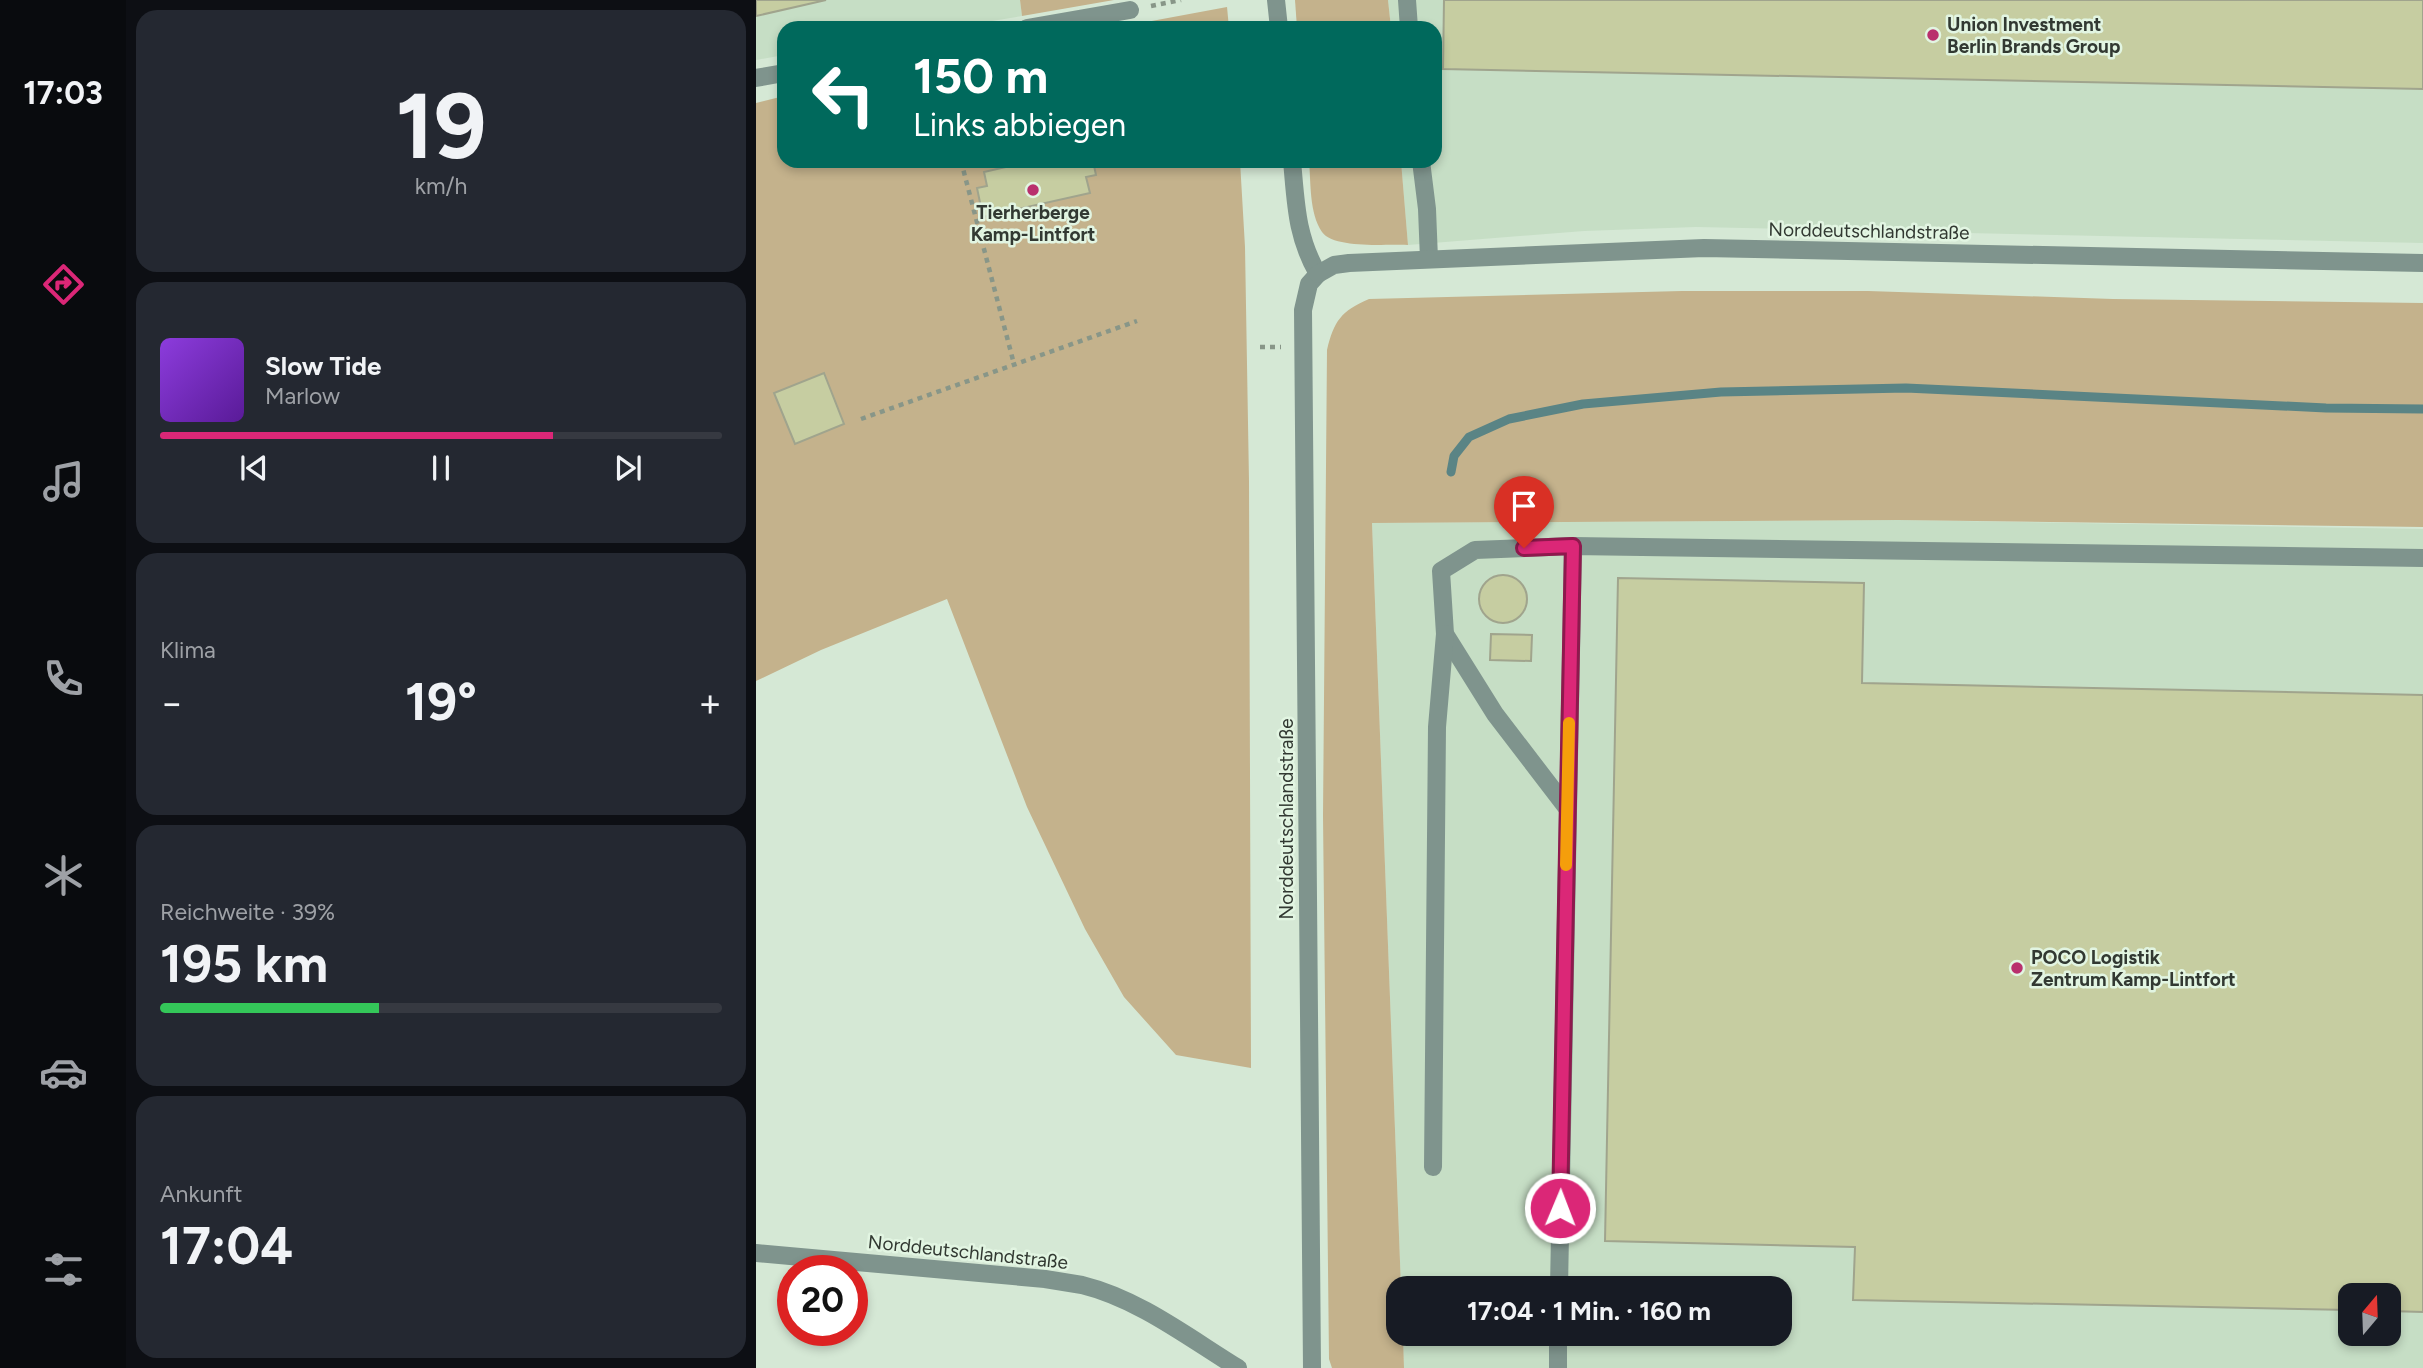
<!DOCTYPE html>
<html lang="de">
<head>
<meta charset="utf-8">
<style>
	:root { --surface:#171b24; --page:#242831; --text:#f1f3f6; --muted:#9ea1a6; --line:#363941; --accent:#db2777 }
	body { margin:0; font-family:Figtree,sans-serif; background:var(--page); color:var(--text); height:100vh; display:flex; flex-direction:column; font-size:26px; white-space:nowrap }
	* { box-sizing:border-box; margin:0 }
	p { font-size:23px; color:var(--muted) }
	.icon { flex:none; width:38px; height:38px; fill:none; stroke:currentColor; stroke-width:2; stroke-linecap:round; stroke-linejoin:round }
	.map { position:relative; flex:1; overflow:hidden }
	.side { display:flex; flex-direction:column; gap:10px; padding:10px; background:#0d0f14; width:630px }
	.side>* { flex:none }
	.top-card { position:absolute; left:21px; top:21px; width:665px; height:147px; border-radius:21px; box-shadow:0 4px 10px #0003; background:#00695c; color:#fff; overflow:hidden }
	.needle { width:46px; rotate:19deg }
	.fabs { position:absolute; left:1582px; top:1283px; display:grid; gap:14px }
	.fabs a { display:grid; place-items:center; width:63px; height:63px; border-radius:14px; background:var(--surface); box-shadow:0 4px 10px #0003; font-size:35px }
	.speed { position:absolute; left:21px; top:1255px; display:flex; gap:14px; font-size:35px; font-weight:700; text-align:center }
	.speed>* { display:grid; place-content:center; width:91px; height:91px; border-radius:50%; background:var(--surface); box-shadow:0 4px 10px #0003; line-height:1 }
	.speed .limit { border:10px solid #d22; background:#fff; color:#111 }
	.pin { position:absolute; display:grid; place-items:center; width:60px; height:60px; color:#fff; margin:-72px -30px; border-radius:50% 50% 50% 0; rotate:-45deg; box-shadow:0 0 7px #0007 }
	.pin .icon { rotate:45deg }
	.me { position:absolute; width:77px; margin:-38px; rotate:1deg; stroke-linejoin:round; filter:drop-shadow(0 0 5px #0008) }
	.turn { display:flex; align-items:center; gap:24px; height:147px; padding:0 21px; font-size:32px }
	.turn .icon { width:91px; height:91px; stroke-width:2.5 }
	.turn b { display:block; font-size:49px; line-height:60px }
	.big { font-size:52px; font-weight:700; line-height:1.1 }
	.side .widget { flex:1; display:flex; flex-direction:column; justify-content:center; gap:10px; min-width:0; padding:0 24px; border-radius:21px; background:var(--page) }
	.side .dial { align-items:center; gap:0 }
	.dial b { font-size:91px; line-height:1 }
	.song { display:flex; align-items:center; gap:21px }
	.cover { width:84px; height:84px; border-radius:10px; background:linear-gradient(135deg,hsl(270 70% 55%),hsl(270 70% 35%)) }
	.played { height:7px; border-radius:4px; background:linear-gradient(90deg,var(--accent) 70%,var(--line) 70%) }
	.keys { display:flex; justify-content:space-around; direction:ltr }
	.heat { display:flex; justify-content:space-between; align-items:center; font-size:38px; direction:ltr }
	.charge { height:10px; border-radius:5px; background:linear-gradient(90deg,#34c759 39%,var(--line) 0) }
	.trip { position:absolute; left:630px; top:1276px; width:406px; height:70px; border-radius:21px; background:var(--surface); box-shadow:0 4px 10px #0003; font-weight:700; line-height:70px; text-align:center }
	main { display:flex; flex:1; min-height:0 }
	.dock { display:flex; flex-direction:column; width:126px; justify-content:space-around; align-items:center; background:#090b0e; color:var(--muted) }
	.dock .icon { width:49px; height:49px }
	.dock .selected { color:var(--accent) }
	.dock b { font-size:32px; color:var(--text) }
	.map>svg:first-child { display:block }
	.built { fill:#c6dec5; fill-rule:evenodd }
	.green { fill:#c4b28c }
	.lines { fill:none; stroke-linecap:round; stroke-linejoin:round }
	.stream { stroke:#5a8485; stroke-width:9 }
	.building { fill:#c6cda1; stroke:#a0a48d; stroke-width:2 }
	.path { stroke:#889688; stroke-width:4.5; stroke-dasharray:5 5; stroke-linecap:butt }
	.minor { stroke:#7f948d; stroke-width:18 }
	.route-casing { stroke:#8e194d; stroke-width:18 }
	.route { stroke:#db2777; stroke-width:12 }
	.slow { stroke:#f59e0b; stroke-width:12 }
	.poi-dot { fill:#b9306d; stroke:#e2f5e2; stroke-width:2.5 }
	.labels { text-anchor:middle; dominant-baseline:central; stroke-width:5; stroke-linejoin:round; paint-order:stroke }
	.poi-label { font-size:19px; font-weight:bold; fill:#323932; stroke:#e2f5e2; text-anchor:start }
	.street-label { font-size:19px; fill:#323932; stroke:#e2f5e2 }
</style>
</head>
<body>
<main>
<nav class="dock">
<b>17:03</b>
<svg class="icon selected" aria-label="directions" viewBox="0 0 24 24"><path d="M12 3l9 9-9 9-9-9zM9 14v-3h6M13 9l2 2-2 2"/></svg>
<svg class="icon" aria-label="music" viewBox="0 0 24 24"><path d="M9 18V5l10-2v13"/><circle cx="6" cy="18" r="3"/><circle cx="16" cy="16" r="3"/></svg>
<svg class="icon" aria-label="phone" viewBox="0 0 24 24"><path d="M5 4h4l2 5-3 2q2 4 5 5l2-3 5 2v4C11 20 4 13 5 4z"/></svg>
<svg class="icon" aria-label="climate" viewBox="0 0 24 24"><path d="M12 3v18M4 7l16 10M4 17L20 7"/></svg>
<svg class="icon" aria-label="car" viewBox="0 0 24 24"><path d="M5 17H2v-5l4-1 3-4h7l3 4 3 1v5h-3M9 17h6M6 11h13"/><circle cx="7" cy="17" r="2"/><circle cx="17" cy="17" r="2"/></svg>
<svg class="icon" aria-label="filters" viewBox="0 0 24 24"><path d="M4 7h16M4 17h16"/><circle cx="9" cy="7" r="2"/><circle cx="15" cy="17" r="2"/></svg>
</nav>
<section class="side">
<div class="widget dial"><b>19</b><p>km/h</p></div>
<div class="widget">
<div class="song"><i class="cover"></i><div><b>Slow Tide</b><p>Marlow</p></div></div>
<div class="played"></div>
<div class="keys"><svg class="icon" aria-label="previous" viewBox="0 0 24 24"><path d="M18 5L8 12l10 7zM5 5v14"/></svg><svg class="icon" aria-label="pause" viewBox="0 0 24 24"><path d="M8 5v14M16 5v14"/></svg><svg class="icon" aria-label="next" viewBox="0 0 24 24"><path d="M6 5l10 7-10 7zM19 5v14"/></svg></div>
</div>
<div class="widget"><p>Klima</p>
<div class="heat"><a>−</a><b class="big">19°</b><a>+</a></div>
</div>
<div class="widget"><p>Reichweite · 39%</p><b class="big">195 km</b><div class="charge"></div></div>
<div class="widget"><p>Ankunft</p><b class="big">17:04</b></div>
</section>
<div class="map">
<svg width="1667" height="1368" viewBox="0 0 1667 1368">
	<rect width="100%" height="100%" fill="#d5e8d5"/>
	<g class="built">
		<polygon points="0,0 264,0 266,16 193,28 28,28 28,55 0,60"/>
		<polygon points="632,0 1667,0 1667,243 940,227 828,231 652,245 645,161 679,161 679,28 635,28"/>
		<path d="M 1142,520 L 1667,529 L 1667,1368 L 648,1368 L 647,1334 L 1024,1334 L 1024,1288 L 645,1288 L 616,523 ZM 1594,1295 L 1633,1295 L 1633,1334 L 1594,1334 Z"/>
	</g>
	<g class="green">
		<polygon points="264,0 358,0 266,16"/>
		<polygon points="539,0 632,0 635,28 541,28"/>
		<polygon points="471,7 473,28 358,28"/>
		<polygon points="28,96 28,161 484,161 489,247 493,481 495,1068 420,1055 368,997 329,929 271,807 191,599 65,650 0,681 0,103"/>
		<path d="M 553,161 L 645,161 L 652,245 C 631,244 578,249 566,232 C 553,213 555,182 553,161 Z"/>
		<path d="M 926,291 L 1112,291 L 1357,299 L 1667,303 L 1667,527 L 1142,520 L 616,523 L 645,1288 L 642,1288 L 642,1334 L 647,1334 L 648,1368 L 576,1368 L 573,1359 L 567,816 L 571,350 C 578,321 585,311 613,299 Z"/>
	</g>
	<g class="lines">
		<polyline class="stream" points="695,472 698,456 713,437 753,419 827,404 965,392 1150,388 1570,408 1667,409"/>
	</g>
	<g class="building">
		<polygon points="0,0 70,0 0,16"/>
		<polygon points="688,0 1667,0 1667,89 687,69"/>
		<polygon points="276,161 337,161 340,175 330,177 334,193 227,217 221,188 231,186 228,172"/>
		<polygon points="68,373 88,424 39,444 18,393"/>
		<circle cx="747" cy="599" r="24"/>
		<polygon points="862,578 1108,583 1106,683 1667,695 1667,1312 1633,1311 1633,1295 1594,1295 1594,1310 1097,1300 1099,1247 849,1241"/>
		<polygon points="735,634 776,635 775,661 734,660"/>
	</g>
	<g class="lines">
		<g class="path">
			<polyline points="395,6 425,0"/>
			<polyline points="205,161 258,364"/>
			<polyline points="504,347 525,347"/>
			<polyline points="105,419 381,321"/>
		</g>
		<g class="minor">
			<polyline points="520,0 523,28"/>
			<polyline points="651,0 653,28"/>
			<polyline points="271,28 374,10"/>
			<polyline points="0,78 28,73"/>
			<path d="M 536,161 C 540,203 540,236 562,274 L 553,284 L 547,310 L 556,1368"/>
			<polyline points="665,161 671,209 673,259"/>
			<polyline points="562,274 578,265 593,263 948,248 1667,263"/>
			<polyline points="811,808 739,714 689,634 685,571 719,550 817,546 1667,558"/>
			<polyline points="677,1167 681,727 689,634"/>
			<path d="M 0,1253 L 289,1279 C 301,1281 314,1283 326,1285 C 383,1299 433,1338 482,1368"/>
			<polyline points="803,1288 817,546"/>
			<polyline points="802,1368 802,1334"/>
		</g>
	</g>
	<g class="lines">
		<g class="route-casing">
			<polyline id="route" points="768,548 817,546 804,1208"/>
		</g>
		<use href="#route" class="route"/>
		<polyline class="slow" points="810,865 813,723"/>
	</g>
	<g class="poi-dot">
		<circle cx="1177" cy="35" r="7"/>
		<circle cx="277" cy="190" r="7"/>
		<circle cx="1261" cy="968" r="7"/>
	</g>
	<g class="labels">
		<g class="poi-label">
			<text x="1191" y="24">Union Investment<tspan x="1191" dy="22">Berlin Brands Group</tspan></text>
			<text x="277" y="212" text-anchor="middle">Tierherberge<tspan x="277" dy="22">Kamp-Lintfort</tspan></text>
			<text x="1275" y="957">POCO Logistik<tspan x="1275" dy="22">Zentrum Kamp-Lintfort</tspan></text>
		</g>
		<g class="street-label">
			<text transform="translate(1113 231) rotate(1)">Norddeutschlandstraße</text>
			<text transform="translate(530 819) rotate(-90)">Norddeutschlandstraße</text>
			<text transform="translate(212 1252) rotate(6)">Norddeutschlandstraße</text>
		</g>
	</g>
</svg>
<div class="fabs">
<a><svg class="needle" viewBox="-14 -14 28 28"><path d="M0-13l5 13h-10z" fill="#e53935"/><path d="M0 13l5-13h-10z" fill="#9ea1a6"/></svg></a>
</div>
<div class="speed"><div class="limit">20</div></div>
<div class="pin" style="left:768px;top:548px;background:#d93025"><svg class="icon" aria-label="arrive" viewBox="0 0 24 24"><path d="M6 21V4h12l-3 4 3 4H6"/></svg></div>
<svg class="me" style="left:804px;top:1208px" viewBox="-20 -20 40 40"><circle r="17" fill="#db2777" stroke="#fff" stroke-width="3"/><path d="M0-11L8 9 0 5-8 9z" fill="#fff"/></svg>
<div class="trip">17:04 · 1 Min. · 160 m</div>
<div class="top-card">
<div class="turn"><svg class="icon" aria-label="left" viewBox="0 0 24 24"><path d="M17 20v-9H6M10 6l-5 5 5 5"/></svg><div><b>150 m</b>Links abbiegen</div></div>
</div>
</div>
</main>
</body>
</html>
